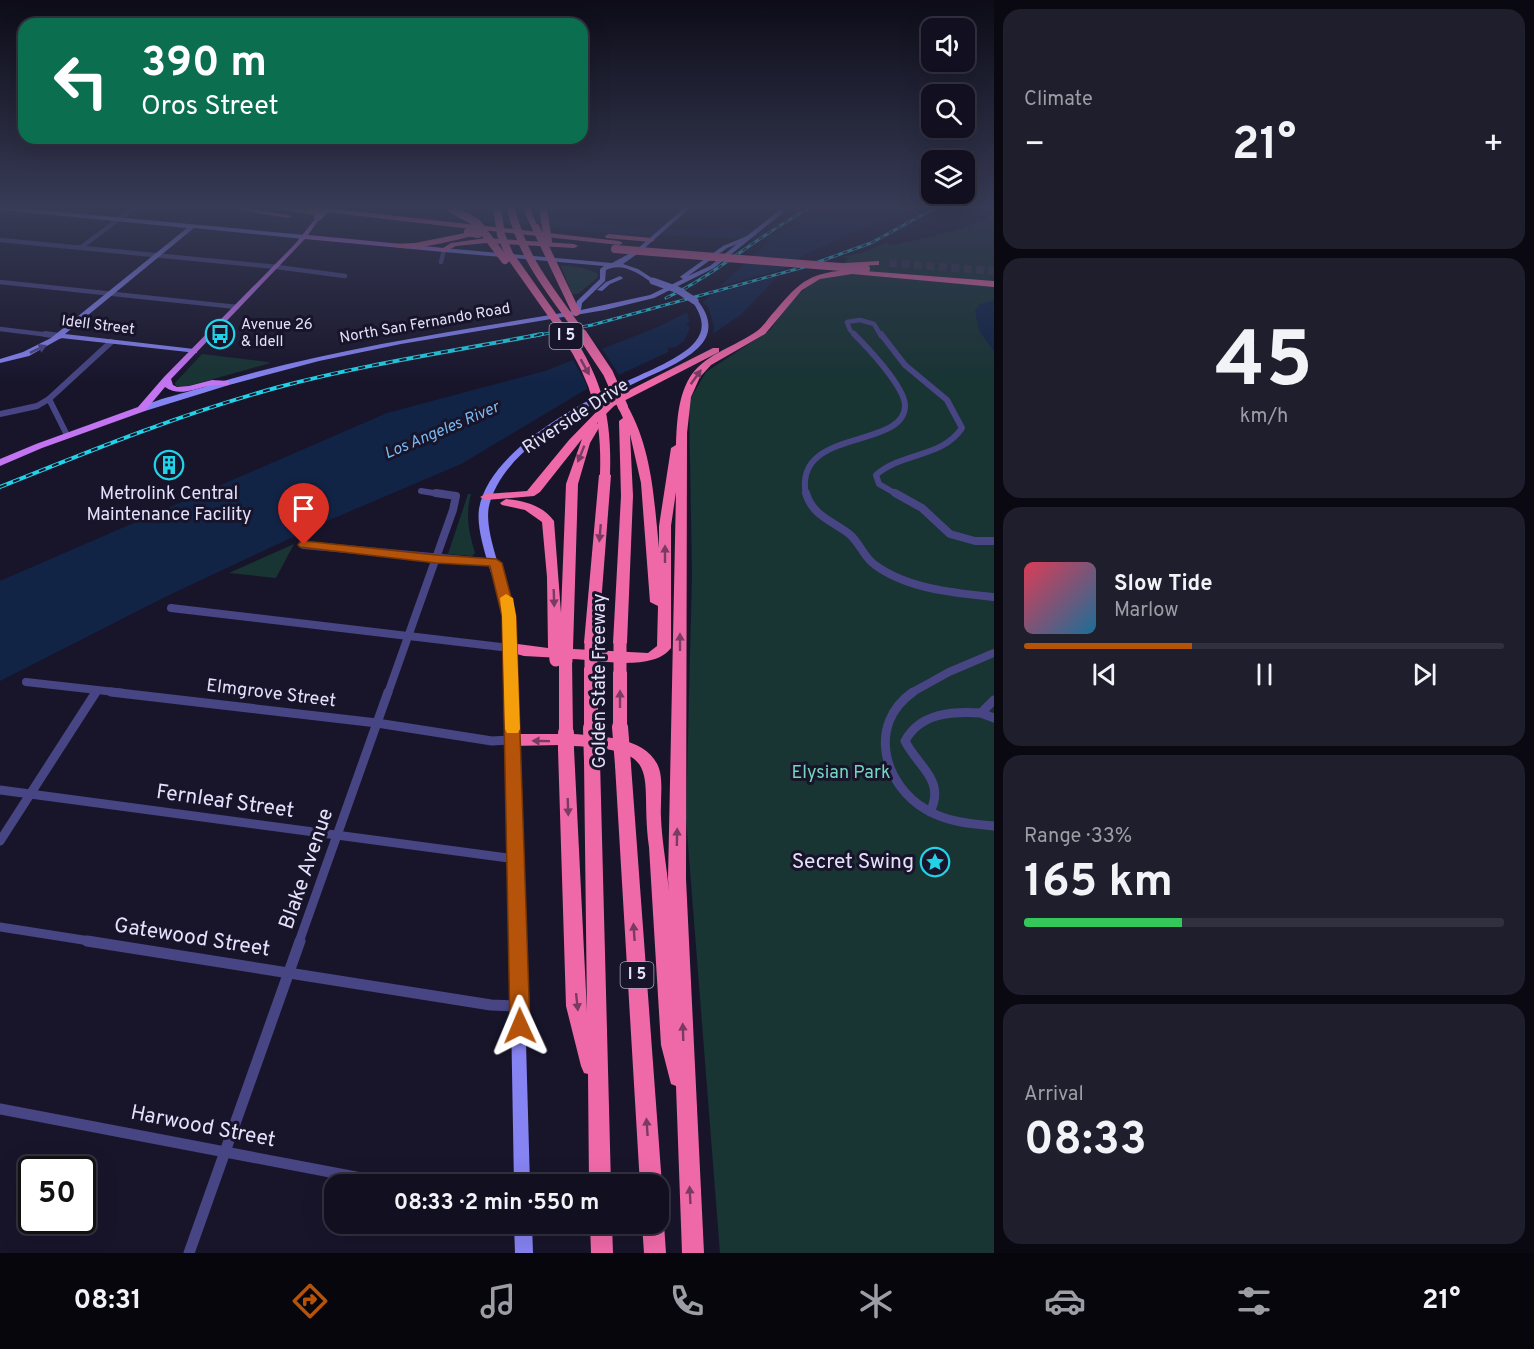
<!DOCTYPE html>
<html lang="en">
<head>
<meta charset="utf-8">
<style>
	:root { --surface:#121020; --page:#1f1e2d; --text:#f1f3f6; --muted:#9c9da5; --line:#31303e; --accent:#b45309 }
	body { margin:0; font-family:Overpass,sans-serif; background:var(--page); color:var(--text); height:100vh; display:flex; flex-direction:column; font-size:22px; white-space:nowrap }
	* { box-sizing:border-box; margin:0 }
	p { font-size:20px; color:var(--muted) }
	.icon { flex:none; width:33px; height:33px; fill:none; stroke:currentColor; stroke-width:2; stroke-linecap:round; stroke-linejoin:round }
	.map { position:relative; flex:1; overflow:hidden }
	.details { display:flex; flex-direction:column; gap:9px; padding:9px; background:#0a0912; width:540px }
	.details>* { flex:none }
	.top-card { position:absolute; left:18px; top:18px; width:570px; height:126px; border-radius:18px; box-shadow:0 6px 24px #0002,0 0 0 2px var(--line); background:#0b6e4f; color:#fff; overflow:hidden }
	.controls { position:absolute; left:921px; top:18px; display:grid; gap:12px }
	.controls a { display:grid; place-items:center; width:54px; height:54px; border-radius:12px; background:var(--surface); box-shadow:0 6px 24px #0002,0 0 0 2px var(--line); font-size:30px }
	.speed { position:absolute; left:18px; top:1156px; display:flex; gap:12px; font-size:30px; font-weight:700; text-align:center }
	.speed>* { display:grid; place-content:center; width:78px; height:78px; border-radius:50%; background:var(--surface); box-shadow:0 6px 24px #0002,0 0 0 2px var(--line); line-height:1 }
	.speed .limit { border:3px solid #111; border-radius:9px; background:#fff; color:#111 }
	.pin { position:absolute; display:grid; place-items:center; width:51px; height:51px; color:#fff; margin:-62px -26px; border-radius:50% 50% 50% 0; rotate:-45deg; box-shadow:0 0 6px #0007 }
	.pin .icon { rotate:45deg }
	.me { position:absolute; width:66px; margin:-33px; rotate:359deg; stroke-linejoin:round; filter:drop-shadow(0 0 4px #0008) }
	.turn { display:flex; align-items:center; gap:21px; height:126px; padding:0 24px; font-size:27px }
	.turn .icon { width:78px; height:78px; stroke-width:2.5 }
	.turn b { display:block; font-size:42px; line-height:51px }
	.big { font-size:45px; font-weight:700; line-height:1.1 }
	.details .tile { flex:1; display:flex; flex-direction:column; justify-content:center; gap:9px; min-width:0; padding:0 21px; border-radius:18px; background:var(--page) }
	.details .dial { align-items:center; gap:0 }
	.dial b { font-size:78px; line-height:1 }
	.song { display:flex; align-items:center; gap:18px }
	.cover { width:72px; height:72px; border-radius:9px; background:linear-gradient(135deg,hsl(350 70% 55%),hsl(200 70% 35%)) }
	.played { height:6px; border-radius:3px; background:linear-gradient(90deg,var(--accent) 35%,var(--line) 35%) }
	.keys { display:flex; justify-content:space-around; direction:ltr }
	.heat { display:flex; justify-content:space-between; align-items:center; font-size:33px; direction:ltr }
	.charge { height:9px; border-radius:4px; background:linear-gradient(90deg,#34c759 33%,var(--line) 0) }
	.trip { position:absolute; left:324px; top:1174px; width:345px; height:60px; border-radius:18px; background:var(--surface); box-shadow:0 6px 24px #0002,0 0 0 2px var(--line); font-weight:700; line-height:60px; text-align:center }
	.tabs { display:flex; height:96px; justify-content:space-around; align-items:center; background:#07060d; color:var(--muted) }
	.tabs .icon { width:42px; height:42px }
	.tabs .current { color:var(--accent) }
	.tabs b { font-size:27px; color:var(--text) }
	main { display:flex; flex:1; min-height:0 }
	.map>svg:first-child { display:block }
	.green { fill:#183433 }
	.water { fill:#122446 }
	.pier { fill:#18152b }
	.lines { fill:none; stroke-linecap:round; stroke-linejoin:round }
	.highway-tunnel { stroke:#37344a; stroke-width:8; stroke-dasharray:8 4.5; stroke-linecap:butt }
	.street-far4 { stroke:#484584; stroke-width:4.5 }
	.street-far3 { stroke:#484584; stroke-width:6 }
	.street-far2 { stroke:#484584; stroke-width:8 }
	.street-far1 { stroke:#484584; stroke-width:9 }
	.street { stroke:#484584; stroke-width:11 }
	.secondary { fill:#8683f2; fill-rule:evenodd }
	.primary { fill:#c374f0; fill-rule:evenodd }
	.highway { fill:#ef69a8; fill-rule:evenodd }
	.rail-far1-casing { stroke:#22d2e7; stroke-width:3 }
	.rail-casing { stroke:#22d2e7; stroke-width:4 }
	.rail-far1 { stroke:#18152b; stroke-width:1.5; stroke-dasharray:5; stroke-linecap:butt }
	.rail { stroke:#18152b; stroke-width:2; stroke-dasharray:7; stroke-linecap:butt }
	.secondary-bridge { stroke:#8683f2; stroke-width:7 }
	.primary-bridge { stroke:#c374f0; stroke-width:8 }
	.highway-bridge-far3 { stroke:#ef69a8; stroke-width:8 }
	.highway-bridge-far2 { stroke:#ef69a8; stroke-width:10 }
	.highway-bridge-far1 { stroke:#ef69a8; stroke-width:13 }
	.highway-bridge { stroke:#ef69a8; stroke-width:16 }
	.oneway { fill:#4a4685 }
	.oneway2 { fill:#793b63 }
	.route { fill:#b45309; stroke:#753606; stroke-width:1.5 }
	.slow { fill:#f59e0b }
	.labels { text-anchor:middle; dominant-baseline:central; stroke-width:6; stroke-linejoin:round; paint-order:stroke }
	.far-street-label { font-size:15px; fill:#e5e1fc; stroke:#18152b }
	.far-poi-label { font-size:15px; fill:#e5e1fc; stroke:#18152b; text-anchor:start }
	.shield { fill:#18152b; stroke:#a8a4bd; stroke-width:1.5 }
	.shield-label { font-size:16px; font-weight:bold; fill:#e5e1fc }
	.far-water-label { font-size:16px; font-style:italic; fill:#7ab9f1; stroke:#18152b }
	.street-label { font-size:18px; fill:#e5e1fc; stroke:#18152b }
	.poi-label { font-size:18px; fill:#e5e1fc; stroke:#18152b }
	.park-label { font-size:18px; fill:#73d6be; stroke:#18152b }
	.near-street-label { font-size:21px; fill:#e5e1fc; stroke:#18152b }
	.near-poi-label { font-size:21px; fill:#e5e1fc; stroke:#18152b; text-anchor:end }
</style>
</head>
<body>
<main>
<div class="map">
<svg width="994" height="1253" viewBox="0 0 994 1253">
	<rect width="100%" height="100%" fill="#18152b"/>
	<g class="green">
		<path d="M 994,213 L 994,1253 L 720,1253 L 686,819 L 692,575 L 689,401 L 706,372 L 770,330 L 784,311 L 808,285 L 820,278 L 837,274 L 848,258 L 841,257 L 862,253 L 885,243 L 893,245 C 928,237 963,232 994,213 Z"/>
		<polygon points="561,265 584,268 597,273 598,277 578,294 572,294"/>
		<polygon points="202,354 268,362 270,363 185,387 176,386 175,383"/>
		<path d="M 468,494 L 471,494 C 465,515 469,533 475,553 L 472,556 L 448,554 Z"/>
		<polygon points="294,544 276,578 229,573"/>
	</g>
	<g class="water">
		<polygon points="327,208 423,208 650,228 683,230 743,229 776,234 834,208 910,208 805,254 786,267 742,314 714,333 585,390 461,464 327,521 165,597 0,681 0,581 387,413 545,371 658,327 698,307 770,240 612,233"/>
		<polygon points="994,300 994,351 979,331 975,311 980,304"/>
	</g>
	<g class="pier">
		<polygon points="791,267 783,275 705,296 714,288"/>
		<polygon points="701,300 708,307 714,326 712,338 588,392 586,383 572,358 601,347 619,375 668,352 668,348 676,347 684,341 690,328 686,323 690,322 686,310"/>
	</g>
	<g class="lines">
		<polyline class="highway-tunnel" points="889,263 994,271"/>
		<g class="street-far4">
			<polyline points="0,240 277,267 345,276"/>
			<polyline points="80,248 134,208"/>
			<polyline points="441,262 444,250"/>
			<polyline points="0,282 237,307"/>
			<polyline points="0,329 58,336"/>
			<polyline points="856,336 850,330 847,322 860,320 874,324 881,336"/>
		</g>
		<g class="street-far3">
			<polyline points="45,334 60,336"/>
			<path d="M 881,334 L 905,365 L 947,400 L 962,428 C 942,458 902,452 876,475 L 879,484 L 898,495"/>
			<polyline points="49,399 67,435"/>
			<polyline points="0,414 37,406 49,399 111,342"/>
			<polyline points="421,491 446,495"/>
			<path d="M 806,495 C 792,427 906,450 905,405 C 904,386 868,348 854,334"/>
		</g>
		<g class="street-far2">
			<path d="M 806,493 C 812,515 832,521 848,533 C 860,542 863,557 875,565 C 908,589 954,593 994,597"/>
			<polyline points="895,493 922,508 950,534 975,541 994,541"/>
			<polyline points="304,545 496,563"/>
			<polyline points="171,608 510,648"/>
			<polyline points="26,682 124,693"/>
			<polyline points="95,693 97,691"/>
			<polyline points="388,693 453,510 456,496 436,493"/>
			<polyline points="911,693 949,672 994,653"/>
		</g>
		<g class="street-far1">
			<polyline points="111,692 377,723 492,741 512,740"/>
			<path d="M 913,692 C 867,724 883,785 927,810 C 947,822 971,824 994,826"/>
			<polyline points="981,713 994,718"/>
			<polyline points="0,790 516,859"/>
			<path d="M 930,812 C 946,780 918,767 905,741 C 920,713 952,711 981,713 L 994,700"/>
			<polyline points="0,841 96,692"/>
			<polyline points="0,927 96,942"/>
			<polyline points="299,942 388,692"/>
		</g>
		<g class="street">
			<polyline points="87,941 491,1005 520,1006"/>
			<polyline points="0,1109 398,1185"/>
			<polyline points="189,1253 300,941"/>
		</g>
		<g class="secondary">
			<polygon points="0,208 19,208 305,235 308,237 305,239 194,228 65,334 194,349 197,349 197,353 61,338 29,356 0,363 0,359 23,352 51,338 187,228 1,210"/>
			<path d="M 684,208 L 690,208 L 640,252 L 623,264 L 638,269 L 655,280 L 655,282 L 651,282 C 638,273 622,262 606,270 L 605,281 L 582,303 L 581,310 L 650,295 L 683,279 L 680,277 L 681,276 L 723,246 L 747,236 L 782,208 L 789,208 L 714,268 L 654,298 L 605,310 L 401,344 L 319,361 L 229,385 L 145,411 L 142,411 L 138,409 C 151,400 190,392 207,386 C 327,349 451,332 574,311 L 577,301 L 600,279 L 600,269 L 604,266 L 444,252 L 441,250 L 444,248 L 612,263 L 636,250 ZM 737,244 L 710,266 L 688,276 L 727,248 Z"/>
			<polygon points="620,276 623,278 622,279 610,284 602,291 597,290 606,282"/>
			<path d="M 695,299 L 697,300 C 710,315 714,333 698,348 C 681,364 655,373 635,383 C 585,407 503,448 489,506 C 483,533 508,587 514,616 L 530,1185 L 514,1185 L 504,616 C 498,586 475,538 479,509 C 488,452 580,403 627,381 C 646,372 682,358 695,342 C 707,328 701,314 692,301 Z"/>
			<polygon points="514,1224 532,1224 533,1253 515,1253"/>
		</g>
		<path class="primary" d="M 318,215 L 321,217 L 308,235 L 444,248 L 448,250 L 444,252 L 305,239 L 171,379 L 173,385 L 177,387 L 189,386 L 212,380 L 229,381 L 229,385 C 222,386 216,384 209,386 C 193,389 179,397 165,387 L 145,411 L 42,448 L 0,466 L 0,459 L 36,444 L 138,407 L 164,377 L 295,244 Z"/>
		<g class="highway">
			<polygon points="227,208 247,208 292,216 288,218"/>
			<path d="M 274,208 L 326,208 L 619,241 L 623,243 L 619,245 L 482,230 L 485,232 L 481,234 C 463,238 407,254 393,246 L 394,244 L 415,243 L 480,230 L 317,211 L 318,213 L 314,215 Z"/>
			<polygon points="522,208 530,208 539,230 533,230"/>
			<polygon points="609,234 651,238 655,240 651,242 606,238 605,236"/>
			<polygon points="486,238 574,244 578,246 574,248 486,243 456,246 444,252 440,250 451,243"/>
			<polygon points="879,261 879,265 876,265 845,267 841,265 845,263"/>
			<path d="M 852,270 L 994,281 L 994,287 L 852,274 L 820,279 L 802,290 L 765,334 L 711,365 L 700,377 L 691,397 L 687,433 L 686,879 L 704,1253 L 682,1253 L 676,1086 L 671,1084 L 661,1045 L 649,847 C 639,773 667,750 572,746 L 574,749 L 587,1012 L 584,761 L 587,757 L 592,755 L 597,757 L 600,761 L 611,1185 L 589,1185 L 588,1074 L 584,1073 L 581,1066 L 566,1006 L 558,749 L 560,745 L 512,746 L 507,744 L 504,740 L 507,736 L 512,734 L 559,734 L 559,661 L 561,658 L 524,656 L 505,651 L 503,648 L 510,643 L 548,648 L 547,577 L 542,522 L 525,510 L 502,505 L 500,503 L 506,499 C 525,501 542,505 554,521 L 561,613 L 566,484 L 582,439 L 540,492 L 534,496 L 486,500 L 480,497 L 486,494 L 527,491 L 569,440 L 606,402 L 713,348 L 719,348 L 719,352 L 614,406 L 597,423 L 600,426 L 590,443 L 578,484 L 573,649 L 648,653 L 657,646 L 658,606 L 650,602 L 641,483 L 630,434 L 633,496 L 627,643 L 620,648 L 613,643 L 621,496 L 619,421 L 623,418 L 618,407 L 619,405 L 627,405 C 652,449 654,499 659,548 L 659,526 L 671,448 L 676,445 C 677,421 678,394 692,374 C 708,353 736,346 757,331 C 764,326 769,317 775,311 C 801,280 811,272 852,270 ZM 676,492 L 668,879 L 669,892 C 667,867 662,843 661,818 C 660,803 663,787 660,772 C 652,737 601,736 573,734 L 572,659 C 599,660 653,672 671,648 L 671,526 Z"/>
			<polygon points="605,472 611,475 598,643 591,648 584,643 599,475"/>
			<polygon points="591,663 598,668 598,728 596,732 586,732 584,728 584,668"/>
			<polygon points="620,667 627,672 627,727 625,731 615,731 613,727 613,672"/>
			<polygon points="623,759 628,761 631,765 662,1185 658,1193 658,1185 640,1185 615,765 618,761"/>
			<polygon points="658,1215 664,1224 666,1253 644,1253 642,1224 658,1224"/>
			<polygon points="590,1224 612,1224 613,1253 591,1253"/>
		</g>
		<g class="rail-far1-casing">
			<g id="rail-far1">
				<path d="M 666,298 C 718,274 759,234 810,208"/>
				<polyline points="534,336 592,325 804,267 871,243 935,208"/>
			</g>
		</g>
		<g class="rail-casing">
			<path id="rail" d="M 0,487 C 92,450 183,413 279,387 C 365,364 455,351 542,334"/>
		</g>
		<use href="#rail-far1" class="rail-far1"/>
		<use href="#rail" class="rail"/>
		<polyline class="secondary-bridge" points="653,281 678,290 695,301"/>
		<polyline class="primary-bridge" points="318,217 327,208"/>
		<g class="highway-bridge-far3">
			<polyline points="450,208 477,223 505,260"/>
			<polyline points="497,208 501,235 509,254 567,336"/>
			<path d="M 511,208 C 522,259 554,295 583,336"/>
			<polyline points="543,208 548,241"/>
			<polyline points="536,228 576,312"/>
			<polyline points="468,232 478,234"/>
			<polyline points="615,249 866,269"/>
		</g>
		<g class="highway-bridge-far2">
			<path d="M 566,334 C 598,381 607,419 605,475"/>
			<polyline points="582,334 608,373 623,407"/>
		</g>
		<g class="highway-bridge-far1">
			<polyline points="591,643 591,668"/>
			<polyline points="620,643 620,672"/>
			<polyline points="555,648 556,660"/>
			<polyline points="566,649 566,661"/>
		</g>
		<g class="highway-bridge">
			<polyline points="620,727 623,765"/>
			<polyline points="591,728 592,761"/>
			<polyline points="566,733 566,749"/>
		</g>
	</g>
	<defs><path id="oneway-solid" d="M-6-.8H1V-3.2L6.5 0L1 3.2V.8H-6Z" transform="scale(1.5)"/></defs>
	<use class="oneway" href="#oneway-solid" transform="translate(38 349) rotate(-25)"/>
	<g class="oneway2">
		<use href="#oneway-solid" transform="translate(585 367) rotate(61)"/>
		<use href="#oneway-solid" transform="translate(696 377) rotate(-54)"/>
		<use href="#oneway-solid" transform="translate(581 454) rotate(112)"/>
		<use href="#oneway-solid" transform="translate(600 533) rotate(95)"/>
		<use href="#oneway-solid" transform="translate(665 554) rotate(-90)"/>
		<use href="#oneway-solid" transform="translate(554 598) rotate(88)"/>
		<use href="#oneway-solid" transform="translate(680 642) rotate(-90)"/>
		<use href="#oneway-solid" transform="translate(620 699) rotate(-90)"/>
		<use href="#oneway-solid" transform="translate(541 741) rotate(-179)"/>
		<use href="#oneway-solid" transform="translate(568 807) rotate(88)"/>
		<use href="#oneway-solid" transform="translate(677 837) rotate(-89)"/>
		<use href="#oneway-solid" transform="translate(634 932) rotate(-94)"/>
		<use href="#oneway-solid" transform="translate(577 1002) rotate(84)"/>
		<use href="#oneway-solid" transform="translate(683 1032) rotate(-92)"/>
		<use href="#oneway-solid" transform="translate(647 1127) rotate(-94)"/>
		<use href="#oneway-solid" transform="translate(690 1195) rotate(-93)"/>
	</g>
	<linearGradient id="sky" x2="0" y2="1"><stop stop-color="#0d0c18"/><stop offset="0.54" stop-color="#373b55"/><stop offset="1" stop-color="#373b55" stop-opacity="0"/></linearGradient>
	<rect width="994" height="383" fill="url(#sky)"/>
	<polygon class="route" points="304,541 436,555 496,559 502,563 516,616 530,1026 527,1032 520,1035 513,1032 510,1026 502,616 490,566 436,563 300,547 298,545 300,542"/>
	<polygon class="slow" points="506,594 513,598 516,616 520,729 518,733 507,733 505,729 502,616 500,598"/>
	<defs>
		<g id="bus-ring" transform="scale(1.5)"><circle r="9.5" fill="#18152b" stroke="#22d2e7" stroke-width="1.5"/><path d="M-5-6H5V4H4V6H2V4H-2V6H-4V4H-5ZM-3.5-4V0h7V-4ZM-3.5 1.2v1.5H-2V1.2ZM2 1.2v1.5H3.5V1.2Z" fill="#22d2e7"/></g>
		<g id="building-ring" transform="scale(1.5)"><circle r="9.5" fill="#18152b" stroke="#22d2e7" stroke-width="1.5"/><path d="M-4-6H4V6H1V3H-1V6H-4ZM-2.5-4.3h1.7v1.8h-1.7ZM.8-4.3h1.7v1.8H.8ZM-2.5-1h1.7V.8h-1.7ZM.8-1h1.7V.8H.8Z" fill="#22d2e7"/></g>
		<g id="sight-ring" transform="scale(1.5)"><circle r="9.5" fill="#18152b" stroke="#22d2e7" stroke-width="1.5"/><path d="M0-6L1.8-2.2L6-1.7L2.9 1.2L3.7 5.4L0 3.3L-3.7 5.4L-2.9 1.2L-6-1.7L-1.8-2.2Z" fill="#22d2e7"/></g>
	</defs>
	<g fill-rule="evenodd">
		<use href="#bus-ring" x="220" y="334"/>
		<use href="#building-ring" x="169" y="465"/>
		<use href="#sight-ring" x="935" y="862"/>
	</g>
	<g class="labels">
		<g class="far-street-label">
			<text transform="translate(425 324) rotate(-10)">North San Fernando Road</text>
			<text transform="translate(98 326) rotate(7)">Idell Street</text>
		</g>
		<g class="far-poi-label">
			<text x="241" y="325">Avenue 26<tspan x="241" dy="17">&amp; Idell</tspan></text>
		</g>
		<g class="shield">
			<rect x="549.5" y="323" width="33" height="26" rx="4.5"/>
			<rect x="620.5" y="962" width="33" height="26" rx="4.5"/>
		</g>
		<g class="shield-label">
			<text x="566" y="336">I 5</text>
			<text x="637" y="975">I 5</text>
		</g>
		<g class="far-water-label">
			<text transform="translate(442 431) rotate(-23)">Los Angeles River</text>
		</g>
		<g class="street-label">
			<text transform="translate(576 417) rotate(-33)">Riverside Drive</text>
			<text transform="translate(600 681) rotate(-90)">Golden State Freeway</text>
			<text transform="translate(271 694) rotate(7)">Elmgrove Street</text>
		</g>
		<g class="poi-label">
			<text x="169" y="494">Metrolink Central<tspan x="169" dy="21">Maintenance Facility</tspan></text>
		</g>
		<g class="park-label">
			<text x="841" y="773">Elysian Park</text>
		</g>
		<g class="near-street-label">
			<text transform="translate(225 802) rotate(8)">Fernleaf Street</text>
			<text transform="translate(307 869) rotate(-71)">Blake Avenue</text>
			<text transform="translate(192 938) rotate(9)">Gatewood Street</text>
			<text transform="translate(203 1127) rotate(11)">Harwood Street</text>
		</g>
		<g class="near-poi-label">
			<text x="914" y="862">Secret Swing</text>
		</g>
	</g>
</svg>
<div class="controls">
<a><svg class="icon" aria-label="sound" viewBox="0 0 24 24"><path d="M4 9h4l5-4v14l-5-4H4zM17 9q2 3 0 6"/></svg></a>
<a><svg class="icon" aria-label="search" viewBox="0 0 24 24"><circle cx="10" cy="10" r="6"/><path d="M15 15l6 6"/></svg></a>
<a><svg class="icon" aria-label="layers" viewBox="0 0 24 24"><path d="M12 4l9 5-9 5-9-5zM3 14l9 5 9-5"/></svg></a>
</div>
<div class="speed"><div class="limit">50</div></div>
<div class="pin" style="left:304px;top:545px;background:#d93025"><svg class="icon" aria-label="arrive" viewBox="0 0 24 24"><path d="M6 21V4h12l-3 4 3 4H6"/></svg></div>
<svg class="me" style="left:520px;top:1026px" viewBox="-20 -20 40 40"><path d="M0-17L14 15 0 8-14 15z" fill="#b45309" stroke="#fff" stroke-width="4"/></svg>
<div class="trip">08:33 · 2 min · 550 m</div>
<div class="top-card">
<div class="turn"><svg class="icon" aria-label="left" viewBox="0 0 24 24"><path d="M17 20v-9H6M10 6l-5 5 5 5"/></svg><div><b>390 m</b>Oros Street</div></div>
</div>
</div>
<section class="details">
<div class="tile"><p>Climate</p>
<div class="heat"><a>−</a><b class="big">21°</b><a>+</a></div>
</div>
<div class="tile dial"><b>45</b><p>km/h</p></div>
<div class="tile">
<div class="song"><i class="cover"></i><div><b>Slow Tide</b><p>Marlow</p></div></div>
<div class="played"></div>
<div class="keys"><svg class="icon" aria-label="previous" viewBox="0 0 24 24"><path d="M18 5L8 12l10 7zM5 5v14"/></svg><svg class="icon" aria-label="pause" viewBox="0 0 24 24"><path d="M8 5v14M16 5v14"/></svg><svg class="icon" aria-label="next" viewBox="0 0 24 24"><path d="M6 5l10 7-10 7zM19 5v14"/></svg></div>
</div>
<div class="tile"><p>Range · 33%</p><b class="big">165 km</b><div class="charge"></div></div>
<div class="tile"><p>Arrival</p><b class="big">08:33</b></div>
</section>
</main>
<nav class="tabs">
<b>08:31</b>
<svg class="icon current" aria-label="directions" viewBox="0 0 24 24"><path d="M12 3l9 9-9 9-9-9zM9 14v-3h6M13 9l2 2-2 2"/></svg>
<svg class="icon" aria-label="music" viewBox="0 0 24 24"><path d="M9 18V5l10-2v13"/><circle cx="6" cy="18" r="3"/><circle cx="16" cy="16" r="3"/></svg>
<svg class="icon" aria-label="phone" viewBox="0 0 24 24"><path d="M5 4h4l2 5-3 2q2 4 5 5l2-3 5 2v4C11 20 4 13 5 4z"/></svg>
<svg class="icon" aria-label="climate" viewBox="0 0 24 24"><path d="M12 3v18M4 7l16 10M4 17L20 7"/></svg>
<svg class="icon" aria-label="car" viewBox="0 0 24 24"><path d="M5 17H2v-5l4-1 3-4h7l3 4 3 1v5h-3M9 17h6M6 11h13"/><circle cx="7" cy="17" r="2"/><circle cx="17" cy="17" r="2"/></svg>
<svg class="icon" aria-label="filters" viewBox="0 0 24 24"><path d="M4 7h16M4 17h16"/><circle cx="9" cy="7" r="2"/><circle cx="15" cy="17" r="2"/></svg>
<b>21°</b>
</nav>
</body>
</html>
